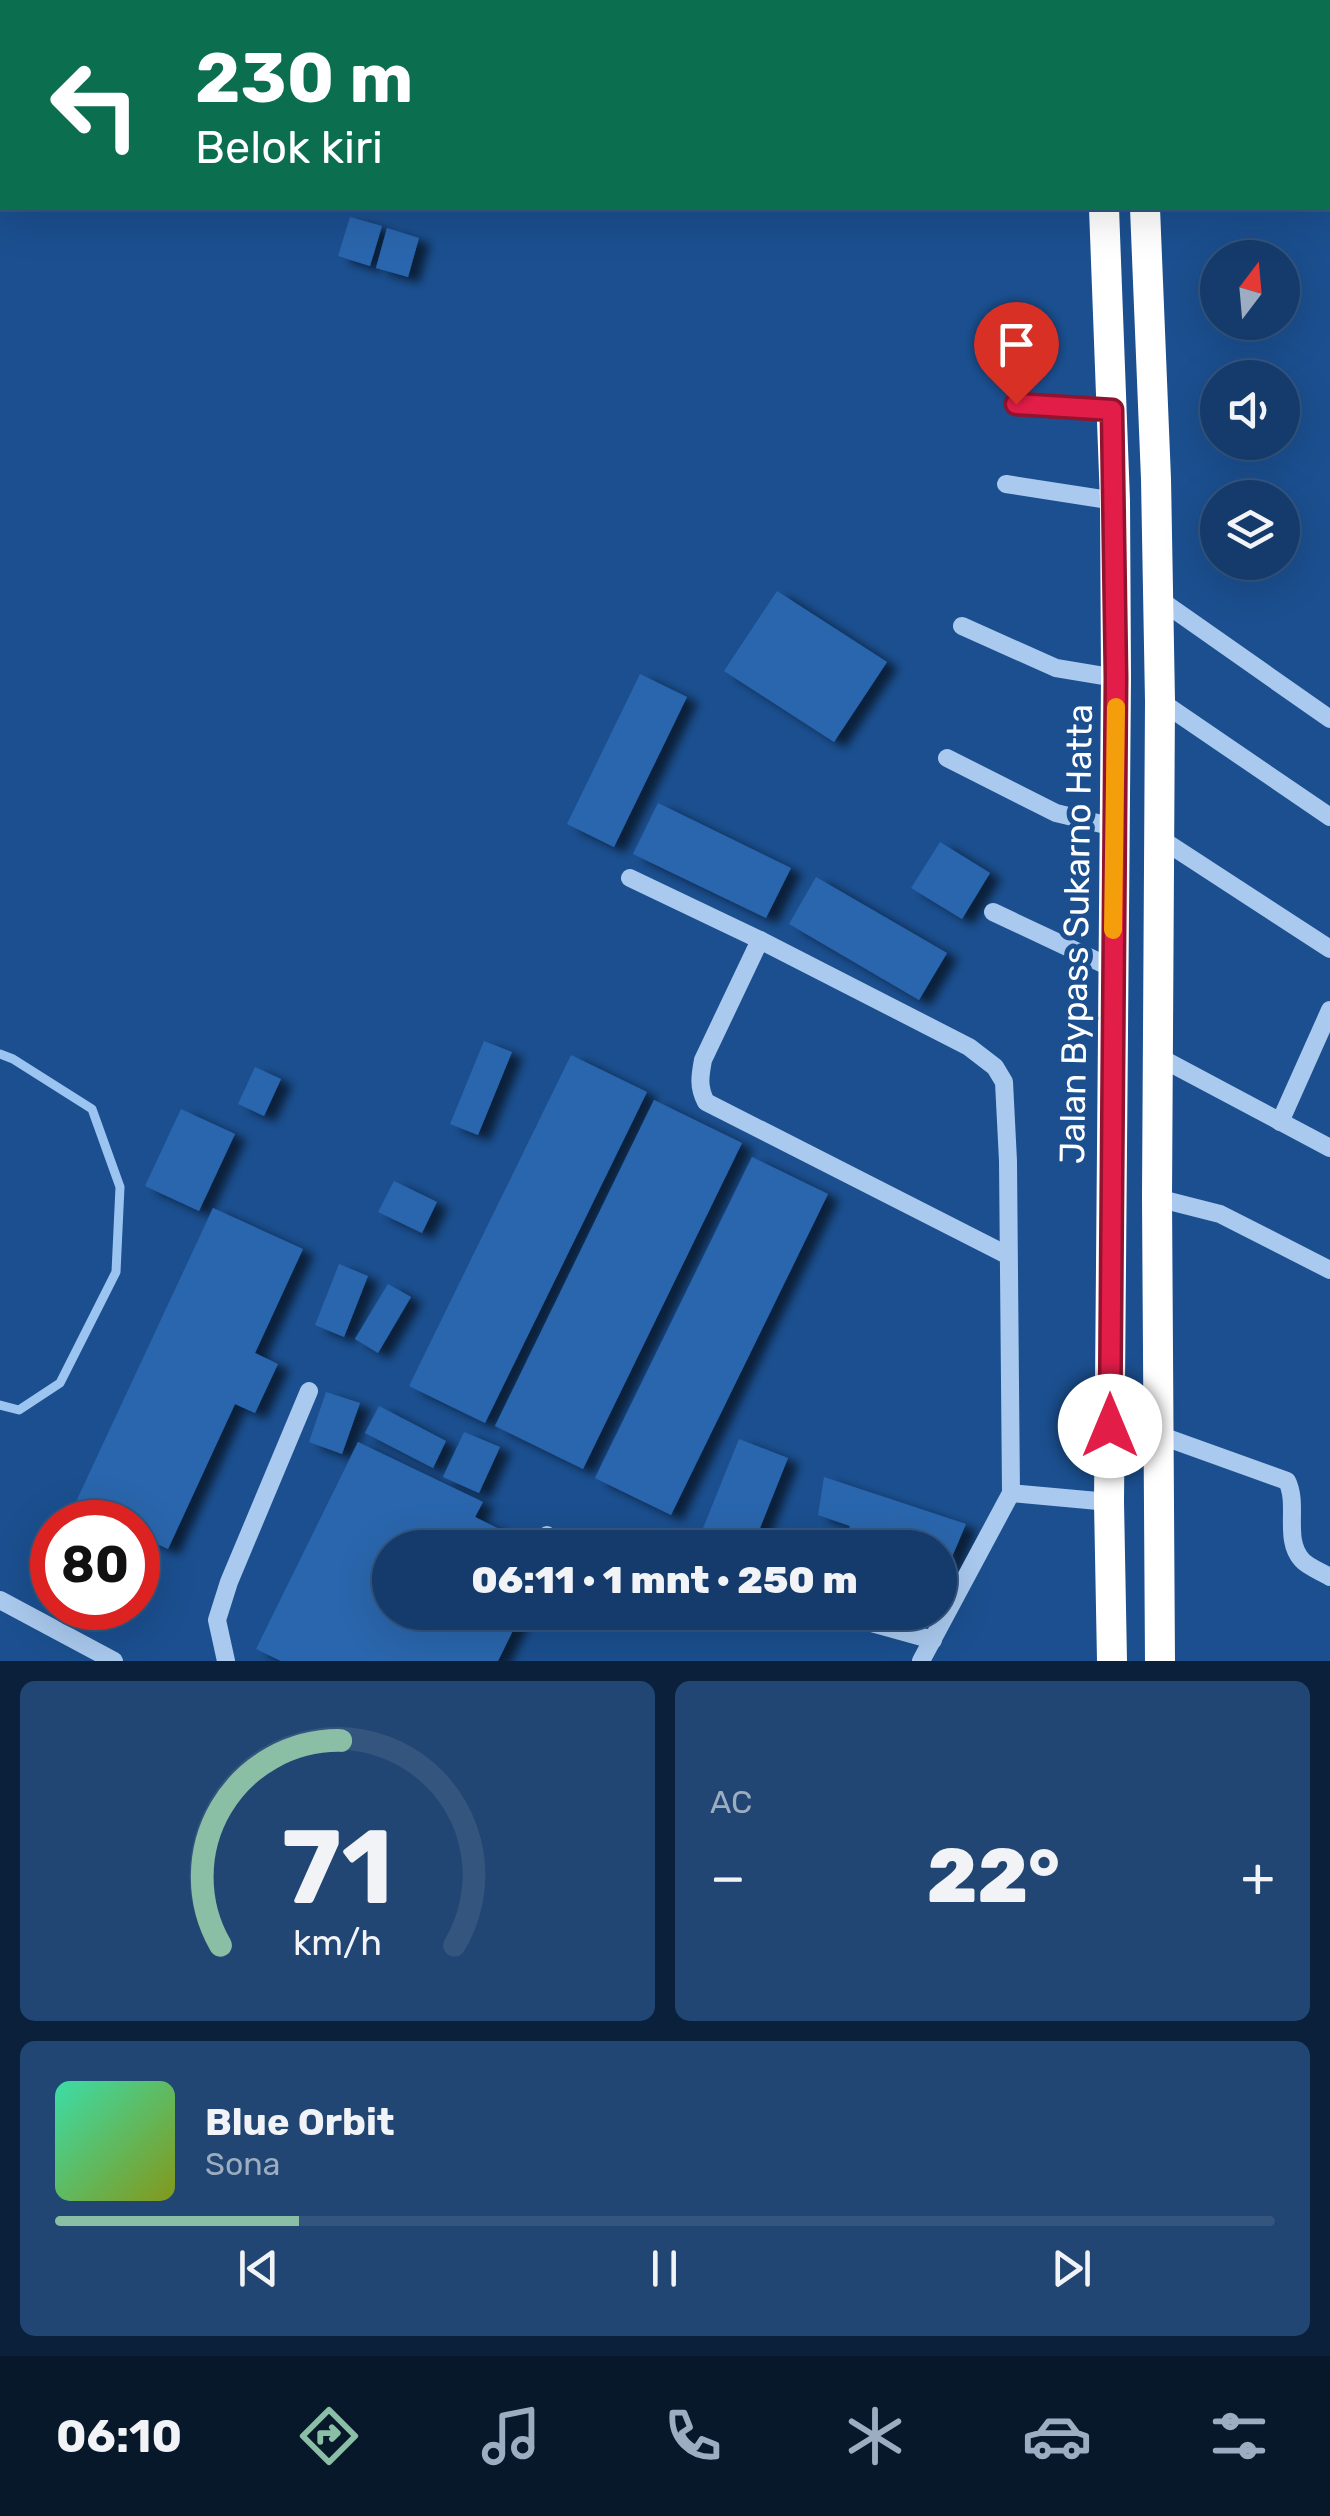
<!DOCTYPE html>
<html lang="id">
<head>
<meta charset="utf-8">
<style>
	:root { --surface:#143b6b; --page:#214673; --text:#f1f3f6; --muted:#9dadc1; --line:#33557e; --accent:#8abfa5 }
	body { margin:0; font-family:Rubik,sans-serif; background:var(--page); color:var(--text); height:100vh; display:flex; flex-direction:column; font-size:38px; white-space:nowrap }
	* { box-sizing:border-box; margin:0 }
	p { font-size:32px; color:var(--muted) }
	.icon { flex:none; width:55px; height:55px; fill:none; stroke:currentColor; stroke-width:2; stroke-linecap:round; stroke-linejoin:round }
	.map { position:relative; height:1661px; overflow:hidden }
	.side { display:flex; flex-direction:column; gap:20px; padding:20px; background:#0b203b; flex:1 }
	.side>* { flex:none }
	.hud { position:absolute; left:0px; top:0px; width:1330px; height:210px; box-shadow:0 10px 40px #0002,0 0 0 2px var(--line); background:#0b6e4f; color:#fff; overflow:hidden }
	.needle { width:65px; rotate:16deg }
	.fabs { position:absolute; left:1200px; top:240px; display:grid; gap:20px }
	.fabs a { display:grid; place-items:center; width:100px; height:100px; border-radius:50%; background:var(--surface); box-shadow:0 10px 40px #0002,0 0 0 2px var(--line); font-size:50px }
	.speed { position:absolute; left:30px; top:1500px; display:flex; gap:20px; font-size:50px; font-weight:700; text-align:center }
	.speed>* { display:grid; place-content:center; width:130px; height:130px; border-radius:50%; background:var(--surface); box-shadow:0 10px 40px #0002,0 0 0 2px var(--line); line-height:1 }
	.speed .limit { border:15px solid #d22; background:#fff; color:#111 }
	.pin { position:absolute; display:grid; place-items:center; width:85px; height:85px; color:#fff; margin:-102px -42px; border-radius:50% 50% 50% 0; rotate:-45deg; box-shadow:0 0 10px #0007 }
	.pin .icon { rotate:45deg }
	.me { position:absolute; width:110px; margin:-55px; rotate:0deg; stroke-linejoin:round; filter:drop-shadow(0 0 8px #0008) }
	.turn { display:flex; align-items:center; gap:35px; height:210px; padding:0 30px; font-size:45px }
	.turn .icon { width:130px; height:130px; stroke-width:2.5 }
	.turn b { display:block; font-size:70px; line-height:85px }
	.big { font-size:75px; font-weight:800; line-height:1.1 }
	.side .widget { flex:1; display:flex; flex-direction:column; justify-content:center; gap:15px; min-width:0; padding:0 35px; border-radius:15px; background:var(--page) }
	.side .dial { align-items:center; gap:0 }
	.dial svg { height:260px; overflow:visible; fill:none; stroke:var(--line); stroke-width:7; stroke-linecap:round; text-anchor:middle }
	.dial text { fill:var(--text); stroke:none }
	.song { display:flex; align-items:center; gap:30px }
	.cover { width:120px; height:120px; border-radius:15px; background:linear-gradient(135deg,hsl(160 70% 55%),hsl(70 70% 35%)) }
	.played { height:10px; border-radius:5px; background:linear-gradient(90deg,var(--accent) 20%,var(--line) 20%) }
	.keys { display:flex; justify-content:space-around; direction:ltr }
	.heat { display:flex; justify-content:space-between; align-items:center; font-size:55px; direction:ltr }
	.side .tiles { flex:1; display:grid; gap:20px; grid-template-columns:1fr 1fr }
	.widget:last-child { grid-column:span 2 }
	.trip { position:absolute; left:372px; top:1530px; width:585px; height:100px; border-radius:50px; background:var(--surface); box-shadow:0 10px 40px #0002,0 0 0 2px var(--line); font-weight:800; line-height:100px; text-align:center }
	.dock { display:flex; height:160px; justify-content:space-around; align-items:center; background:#08182b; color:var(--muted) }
	.dock .icon { width:70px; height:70px }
	.dock .active { color:var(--accent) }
	.dock b { font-size:45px; color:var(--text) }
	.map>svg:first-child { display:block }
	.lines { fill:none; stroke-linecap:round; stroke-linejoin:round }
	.stream { stroke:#9cc4f0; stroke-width:9 }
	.building { fill:#2a66ad; filter:url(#shadow) }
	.minor { stroke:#a9c9ee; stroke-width:18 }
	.highway { stroke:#fff; stroke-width:30 }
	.route-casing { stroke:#92132f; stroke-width:25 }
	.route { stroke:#e11d48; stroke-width:18 }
	.slow { stroke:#f59e0b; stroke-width:18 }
	.labels { text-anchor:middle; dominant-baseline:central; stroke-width:10; stroke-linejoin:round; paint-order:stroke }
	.street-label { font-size:35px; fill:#fff; stroke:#1b4f8f }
</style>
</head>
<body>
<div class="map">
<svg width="1330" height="1661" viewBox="0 0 1330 1661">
	<defs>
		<filter id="shadow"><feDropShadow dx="11" dy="6" stdDeviation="5" flood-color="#0009"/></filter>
	</defs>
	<rect width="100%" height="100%" fill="#1b4f8f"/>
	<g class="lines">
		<g class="stream">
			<polyline points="8,2 10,0"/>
			<polyline points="0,20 2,15"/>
			<polyline points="0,1054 13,1059 92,1109 120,1187 116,1272 60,1383 19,1410 0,1405"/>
		</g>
	</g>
	<g class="building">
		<polygon points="350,217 382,226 370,266 338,256"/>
		<polygon points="387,228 419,238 408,277 376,268"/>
		<polygon points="777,591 887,662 834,742 724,671"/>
		<polygon points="640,674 687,697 614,847 567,824"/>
		<polygon points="658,803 791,868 766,918 633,854"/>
		<polygon points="940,842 990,873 962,919 911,888"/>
		<polygon points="816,877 947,953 919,1000 789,924"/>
		<polygon points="484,1041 512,1052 478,1135 450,1124"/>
		<polygon points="571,1055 647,1092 485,1423 409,1386"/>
		<polygon points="255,1067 281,1079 264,1116 238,1104"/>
		<polygon points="654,1100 742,1143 583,1469 495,1426"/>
		<polygon points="181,1109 235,1134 199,1211 145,1186"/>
		<polygon points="752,1157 828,1194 671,1515 595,1478"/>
		<polygon points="394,1181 437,1202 422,1233 378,1212"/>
		<polygon points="213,1208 303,1249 255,1353 278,1364 255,1413 235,1404 168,1549 138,1535 138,1522 109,1522 74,1506"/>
		<polygon points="339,1264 368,1276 344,1337 315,1325"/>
		<polygon points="388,1284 411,1297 378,1353 355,1339"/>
		<polygon points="326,1392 360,1403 342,1454 309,1442"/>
		<polygon points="379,1406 446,1441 433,1468 365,1433"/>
		<polygon points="464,1432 500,1447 479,1493 443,1477"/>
		<polygon points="739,1439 788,1458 752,1548 695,1548"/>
		<polygon points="358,1442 483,1502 475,1517 538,1548 390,1548 390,1612 522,1612 498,1661 281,1661 256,1649"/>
		<polygon points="824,1477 966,1524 940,1585 940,1548 844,1548 850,1526 818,1515"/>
	</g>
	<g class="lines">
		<g class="minor">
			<polyline points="779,0 779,2"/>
			<polyline points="1016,405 1112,409"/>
			<polyline points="1006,484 1115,501"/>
			<polyline points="1159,599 1330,719"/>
			<polyline points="962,626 1056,668 1116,678"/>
			<polyline points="1160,701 1330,817"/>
			<polyline points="947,758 1056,813 1114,827"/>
			<polyline points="1158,837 1330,949"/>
			<polyline points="630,878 760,940 969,1047 995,1067 1004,1082 1008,1161 1011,1493 1109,1502"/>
			<polyline points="993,912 1112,968"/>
			<path d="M 760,940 L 703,1060 C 700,1076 698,1087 706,1102 L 1007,1255"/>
			<polyline points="1157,1056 1330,1148"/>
			<polyline points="1280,1122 1330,1010"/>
			<polyline points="1157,1198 1220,1214 1330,1270"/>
			<path d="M 1159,1435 L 1287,1481 C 1299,1505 1283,1539 1302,1560 C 1308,1567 1322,1572 1330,1577"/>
			<polyline points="547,1535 560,1548"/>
			<polyline points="0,1600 114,1661"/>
			<polyline points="832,1612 933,1640"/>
			<polyline points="226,1661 217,1620 229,1582 309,1391"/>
			<polyline points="921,1661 1011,1493"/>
		</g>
		<g class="highway">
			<polyline points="1091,0 1092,2"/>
			<polyline points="1137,0 1137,2"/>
			<polyline points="1104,208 1115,501 1116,678 1109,1502 1112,1661"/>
			<polyline points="1145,208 1156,479 1160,701 1157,1198 1160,1661"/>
		</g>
	</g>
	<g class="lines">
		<g class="route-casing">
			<polyline id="route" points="1016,404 1112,410 1116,678 1110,1426"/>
		</g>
		<use href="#route" class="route"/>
		<polyline class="slow" points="1113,930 1116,707"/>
	</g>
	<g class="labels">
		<g class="street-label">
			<text transform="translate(1076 934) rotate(-89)">Jalan Bypass Sukarno Hatta</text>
		</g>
	</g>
</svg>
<div class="fabs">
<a><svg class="needle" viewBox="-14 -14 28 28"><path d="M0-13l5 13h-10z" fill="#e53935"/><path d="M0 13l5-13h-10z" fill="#9dadc1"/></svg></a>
<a><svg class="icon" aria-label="sound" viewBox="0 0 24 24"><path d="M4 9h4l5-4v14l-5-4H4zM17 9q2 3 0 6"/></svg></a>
<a><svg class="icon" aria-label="layers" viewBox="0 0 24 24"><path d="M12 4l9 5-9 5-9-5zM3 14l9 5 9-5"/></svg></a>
</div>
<div class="speed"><div class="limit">80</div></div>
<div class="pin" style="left:1016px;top:404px;background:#d93025"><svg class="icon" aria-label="arrive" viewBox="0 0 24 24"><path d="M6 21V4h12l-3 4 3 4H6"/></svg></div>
<svg class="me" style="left:1110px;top:1426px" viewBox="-20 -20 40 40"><circle r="19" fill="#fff"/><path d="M0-13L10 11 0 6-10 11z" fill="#e11d48"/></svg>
<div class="trip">06:11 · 1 mnt · 250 m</div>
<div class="hud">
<div class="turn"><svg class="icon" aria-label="left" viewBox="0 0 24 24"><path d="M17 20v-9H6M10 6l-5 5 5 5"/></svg><div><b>230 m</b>Belok kiri</div></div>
</div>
</div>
<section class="side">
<div class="tiles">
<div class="widget dial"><svg viewBox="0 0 100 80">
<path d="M14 69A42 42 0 1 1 86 69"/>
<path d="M14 69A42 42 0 0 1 51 6" stroke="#8abfa5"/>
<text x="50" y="56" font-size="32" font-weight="700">71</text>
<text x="50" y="72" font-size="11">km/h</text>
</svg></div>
<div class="widget"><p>AC</p>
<div class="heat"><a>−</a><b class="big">22°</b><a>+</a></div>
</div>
<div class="widget">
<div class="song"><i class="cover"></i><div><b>Blue Orbit</b><p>Sona</p></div></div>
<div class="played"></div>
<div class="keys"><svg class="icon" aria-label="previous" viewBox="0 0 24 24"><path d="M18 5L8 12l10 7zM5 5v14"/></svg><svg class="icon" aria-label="pause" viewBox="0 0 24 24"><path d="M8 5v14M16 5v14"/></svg><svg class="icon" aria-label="next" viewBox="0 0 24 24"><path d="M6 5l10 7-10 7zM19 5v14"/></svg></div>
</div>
</div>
</section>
<nav class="dock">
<b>06:10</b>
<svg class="icon active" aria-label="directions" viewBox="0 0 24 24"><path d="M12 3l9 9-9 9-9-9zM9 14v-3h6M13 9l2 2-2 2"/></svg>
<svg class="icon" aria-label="music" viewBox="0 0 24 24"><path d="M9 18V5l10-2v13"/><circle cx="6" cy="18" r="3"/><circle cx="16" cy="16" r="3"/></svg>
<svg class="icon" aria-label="phone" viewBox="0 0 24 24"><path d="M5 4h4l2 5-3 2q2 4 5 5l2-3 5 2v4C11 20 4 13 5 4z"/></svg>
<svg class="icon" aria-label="climate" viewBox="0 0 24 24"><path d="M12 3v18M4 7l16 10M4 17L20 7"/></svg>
<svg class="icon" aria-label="car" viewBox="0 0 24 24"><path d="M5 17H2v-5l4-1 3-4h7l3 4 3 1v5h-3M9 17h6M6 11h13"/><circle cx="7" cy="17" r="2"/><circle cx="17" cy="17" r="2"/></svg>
<svg class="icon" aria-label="filters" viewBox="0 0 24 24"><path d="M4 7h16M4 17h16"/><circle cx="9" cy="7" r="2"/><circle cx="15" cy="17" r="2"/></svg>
</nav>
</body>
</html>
